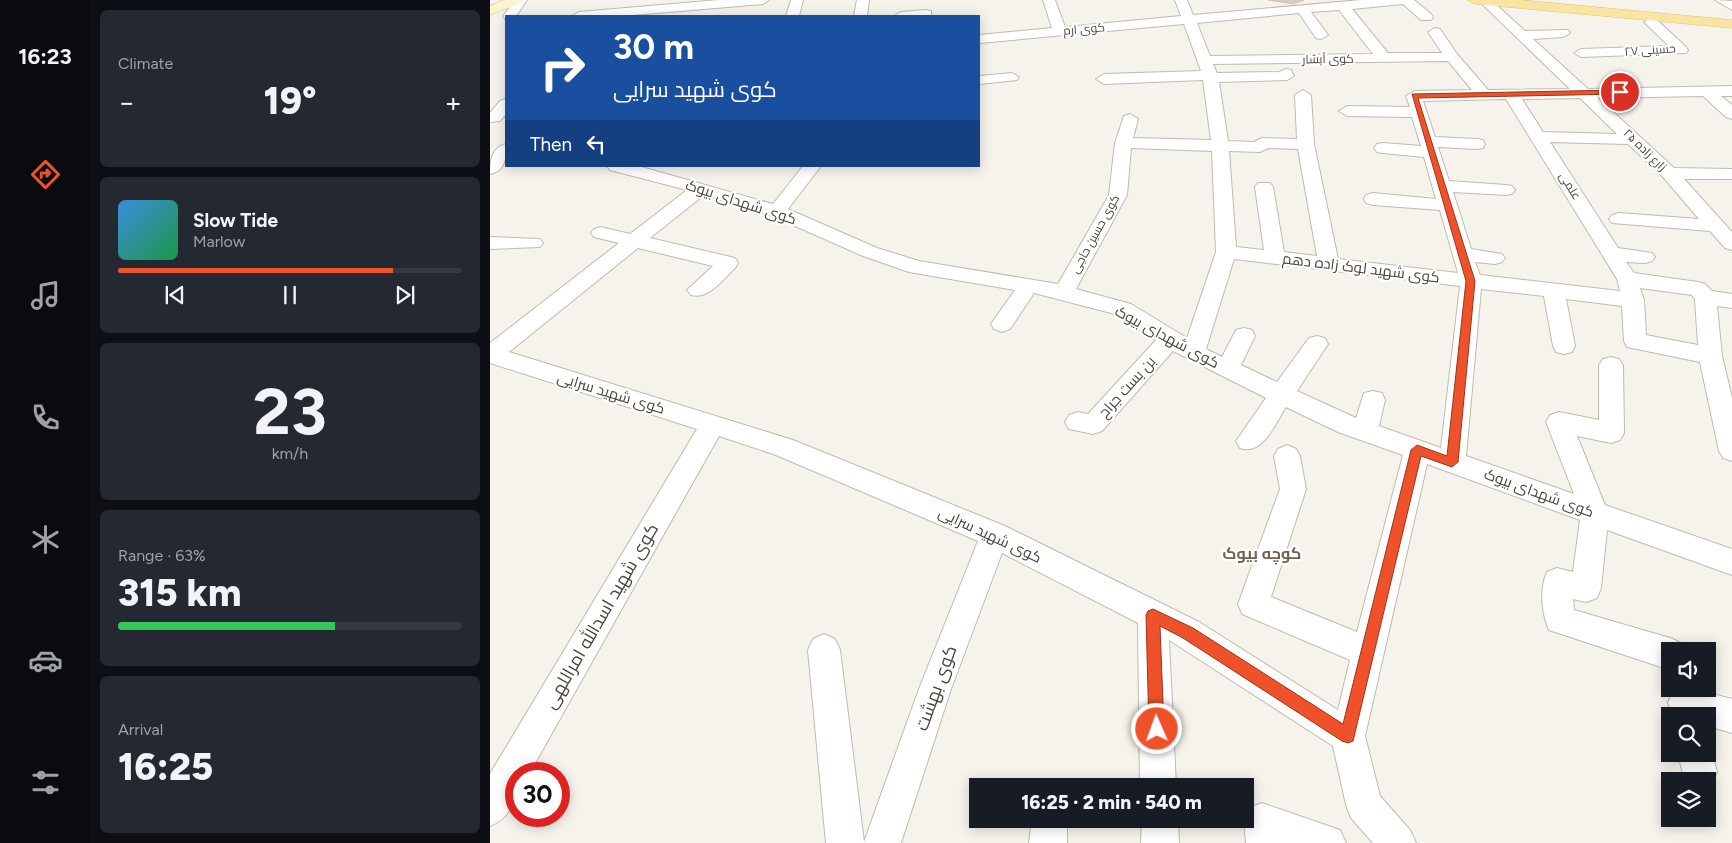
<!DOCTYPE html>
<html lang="en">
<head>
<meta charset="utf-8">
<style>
	:root { --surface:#171b24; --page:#242831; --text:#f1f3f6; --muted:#9ea1a6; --line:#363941; --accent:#ef522a }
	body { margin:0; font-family:Figtree,Cairo,sans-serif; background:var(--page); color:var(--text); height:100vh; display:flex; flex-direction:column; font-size:19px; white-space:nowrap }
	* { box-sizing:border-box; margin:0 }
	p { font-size:16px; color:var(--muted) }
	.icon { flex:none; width:28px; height:28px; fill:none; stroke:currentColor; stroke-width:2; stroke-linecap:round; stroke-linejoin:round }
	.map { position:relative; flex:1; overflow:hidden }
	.sheet { display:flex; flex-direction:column; gap:10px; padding:10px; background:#0d0f14; width:400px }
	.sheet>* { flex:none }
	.guide { position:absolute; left:15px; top:15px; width:475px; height:152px; border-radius:0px; box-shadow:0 2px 12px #0003; background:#1a4fa0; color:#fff; overflow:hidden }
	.tools { position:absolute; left:1171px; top:642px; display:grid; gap:10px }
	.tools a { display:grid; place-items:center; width:55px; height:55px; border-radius:0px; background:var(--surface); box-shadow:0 2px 12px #0003; font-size:25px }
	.speed { position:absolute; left:15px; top:762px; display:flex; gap:10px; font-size:25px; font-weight:700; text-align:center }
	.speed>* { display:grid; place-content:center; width:65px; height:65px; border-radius:50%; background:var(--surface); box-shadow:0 2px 12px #0003; line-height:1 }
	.speed .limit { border:8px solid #d22; background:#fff; color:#111 }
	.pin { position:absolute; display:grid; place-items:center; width:42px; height:42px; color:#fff; margin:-21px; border:2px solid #fff; border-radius:50%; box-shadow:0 1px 5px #0007 }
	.me { position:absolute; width:55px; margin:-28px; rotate:358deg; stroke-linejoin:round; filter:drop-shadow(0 0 4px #0008) }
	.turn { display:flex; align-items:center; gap:18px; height:105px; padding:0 25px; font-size:22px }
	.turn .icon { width:65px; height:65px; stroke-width:2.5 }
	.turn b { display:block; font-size:35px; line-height:42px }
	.then { display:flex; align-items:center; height:48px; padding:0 25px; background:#0003; gap:10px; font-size:19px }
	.big { font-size:38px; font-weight:800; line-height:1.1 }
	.sheet .widget { flex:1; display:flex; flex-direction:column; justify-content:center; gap:8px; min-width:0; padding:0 18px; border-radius:8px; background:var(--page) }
	.sheet .dial { align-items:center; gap:0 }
	.dial b { font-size:65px; line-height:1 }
	.song { display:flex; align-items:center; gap:15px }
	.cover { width:60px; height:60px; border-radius:8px; background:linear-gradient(135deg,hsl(210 70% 55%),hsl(140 70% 35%)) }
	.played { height:5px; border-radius:2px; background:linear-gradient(90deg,var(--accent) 80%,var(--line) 80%) }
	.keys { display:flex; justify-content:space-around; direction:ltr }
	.heat { display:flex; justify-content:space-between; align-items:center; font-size:28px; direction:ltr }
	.charge { height:8px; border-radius:4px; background:linear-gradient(90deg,#34c759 63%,var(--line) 0) }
	.trip { position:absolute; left:479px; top:778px; width:285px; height:50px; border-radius:0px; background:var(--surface); box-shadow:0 2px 12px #0003; font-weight:800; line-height:50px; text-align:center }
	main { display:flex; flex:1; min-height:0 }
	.tabs { display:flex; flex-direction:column; width:90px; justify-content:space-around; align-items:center; background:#090b0e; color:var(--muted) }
	.tabs .icon { width:35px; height:35px }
	.tabs .current { color:var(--accent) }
	.tabs b { font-size:22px; color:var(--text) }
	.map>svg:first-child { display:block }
	.building { fill:#d6cfc2; stroke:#d1c8b5 }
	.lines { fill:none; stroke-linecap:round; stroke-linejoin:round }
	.street-casing { stroke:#c0bbaf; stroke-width:2 }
	.secondary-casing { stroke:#d2c89e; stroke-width:1 }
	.primary-casing { stroke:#dfc471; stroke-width:1 }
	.street { fill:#fff; fill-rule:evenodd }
	.secondary { fill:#fcf4cf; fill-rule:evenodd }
	.primary { fill:#f9e5a1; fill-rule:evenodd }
	.route { fill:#ef522a; stroke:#9b351b }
	.labels { text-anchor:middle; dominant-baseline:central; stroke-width:4.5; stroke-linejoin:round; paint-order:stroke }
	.far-street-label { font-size:12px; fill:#4a443a; stroke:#fff }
	.street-label { font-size:15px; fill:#4a443a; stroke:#fff }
	.neighbourhood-label { font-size:16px; font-weight:bold; fill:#6c6351; stroke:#fff }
	.near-street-label { font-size:18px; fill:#4a443a; stroke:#fff }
</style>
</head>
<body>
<main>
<nav class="tabs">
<b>16:23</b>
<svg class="icon current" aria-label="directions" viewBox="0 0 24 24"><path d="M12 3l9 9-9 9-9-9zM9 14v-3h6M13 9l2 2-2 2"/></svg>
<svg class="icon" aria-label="music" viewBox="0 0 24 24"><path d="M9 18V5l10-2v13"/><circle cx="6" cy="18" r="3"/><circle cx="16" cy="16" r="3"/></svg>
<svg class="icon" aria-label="phone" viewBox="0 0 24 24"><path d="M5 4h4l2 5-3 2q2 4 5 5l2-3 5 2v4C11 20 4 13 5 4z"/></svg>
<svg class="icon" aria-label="climate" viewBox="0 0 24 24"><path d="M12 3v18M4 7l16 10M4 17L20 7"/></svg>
<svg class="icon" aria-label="car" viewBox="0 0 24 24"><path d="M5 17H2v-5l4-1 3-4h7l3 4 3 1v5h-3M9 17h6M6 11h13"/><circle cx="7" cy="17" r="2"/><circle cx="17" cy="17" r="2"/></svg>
<svg class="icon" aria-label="filters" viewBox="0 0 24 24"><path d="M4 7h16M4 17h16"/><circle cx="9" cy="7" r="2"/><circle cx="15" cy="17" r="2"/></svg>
</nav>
<section class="sheet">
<div class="widget"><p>Climate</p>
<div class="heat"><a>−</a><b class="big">19°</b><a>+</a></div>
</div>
<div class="widget">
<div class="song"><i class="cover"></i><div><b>Slow Tide</b><p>Marlow</p></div></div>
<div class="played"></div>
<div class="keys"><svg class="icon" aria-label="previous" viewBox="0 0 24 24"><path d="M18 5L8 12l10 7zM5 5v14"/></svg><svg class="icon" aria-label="pause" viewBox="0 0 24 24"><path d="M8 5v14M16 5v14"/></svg><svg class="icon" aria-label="next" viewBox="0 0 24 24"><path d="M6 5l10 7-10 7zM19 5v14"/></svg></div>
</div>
<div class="widget dial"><b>23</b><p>km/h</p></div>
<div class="widget"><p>Range · 63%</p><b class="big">315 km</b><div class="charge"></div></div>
<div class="widget"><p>Arrival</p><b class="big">16:25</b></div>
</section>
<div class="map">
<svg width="1242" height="843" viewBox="0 0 1242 843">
	<rect width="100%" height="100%" fill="#f5f3ec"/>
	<polygon class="building" points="778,0 814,0 803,4"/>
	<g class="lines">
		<g class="street-casing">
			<g id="street">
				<polygon points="25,0 37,0 26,16 16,16 15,19 13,16"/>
				<polygon points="229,0 279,0 273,4 131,16 82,16 89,12"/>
				<polygon points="301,0 313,0 309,16 296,16"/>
				<polygon points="367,0 379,0 377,16 364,16"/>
				<path d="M 553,0 L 565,0 L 575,27 L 691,16 L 685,0 L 697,0 L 703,15 L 871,0 L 924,0 L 941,14 L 943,17 L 941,20 L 931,20 L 913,4 L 862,9 L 898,53 L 952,53 L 938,32 L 945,28 L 950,29 L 967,54 L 998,90 L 1080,89 L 989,1 L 1001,0 L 1035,31 L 1078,30 L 1080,33 L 1073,37 L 1043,39 L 1098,89 L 1242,86 L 1242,96 L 1231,96 L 1242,105 L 1242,119 L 1236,117 L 1213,96 L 1108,98 L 1184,168 L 1242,169 L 1242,179 L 1194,179 L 1242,232 L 1242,250 L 1235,248 L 1220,231 L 1122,223 L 1119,219 L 1122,215 L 1129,213 L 1209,219 L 1173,177 L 1138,144 L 1060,142 L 1128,248 L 1162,253 L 1165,257 L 1162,261 L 1155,263 L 1136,262 L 1144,273 L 1208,282 L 1215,284 L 1222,291 L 1242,294 L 1242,308 L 1227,306 L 1232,356 L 1242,398 L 1242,461 L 1233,458 L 1229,451 L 1210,362 L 1137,347 L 1134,341 L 1132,306 L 1076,299 L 1085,346 L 1082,352 L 1074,354 L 1066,352 L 1063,346 L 1054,296 L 991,289 L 976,456 L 1084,494 L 1056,422 L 1060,415 L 1069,412 L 1109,420 L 1109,365 L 1113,359 L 1121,357 L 1129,359 L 1133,365 L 1134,433 L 1130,440 L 1121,443 L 1087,436 L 1115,505 L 1242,549 L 1242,575 L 1117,530 L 1111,588 L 1107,598 L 1096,602 L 1083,599 L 1084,610 L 1180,638 L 1191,643 L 1195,651 L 1180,651 L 1180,670 L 1059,630 C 1052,614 1049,589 1057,572 L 1067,568 L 1083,572 L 1090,520 L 937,464 L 875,736 L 890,796 L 920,830 L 926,843 L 883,843 L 861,818 L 856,805 L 843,746 L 679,640 L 686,786 L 650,786 L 648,623 L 512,553 L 461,689 L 411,843 L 336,843 L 318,650 L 323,639 L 334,634 L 345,639 L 350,650 L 374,842 L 429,689 L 488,541 L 286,455 L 229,436 L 39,774 L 26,774 C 26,797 24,816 0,826 L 0,774 L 207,429 L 0,363 L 0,343 L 129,243 L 104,237 L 101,233 L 104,229 L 111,227 L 140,234 L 197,190 L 120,170 L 117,166 L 148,166 L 283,204 L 313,166 L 331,166 L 298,209 L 387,248 L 429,261 L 568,284 L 619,195 L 625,143 L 634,116 L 640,114 L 648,119 L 643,138 L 721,140 L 713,80 L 614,84 L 606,79 L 614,74 L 711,71 L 694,24 L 489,43 L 489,35 L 562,28 ZM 849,10 L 883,54 L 720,56 L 707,23 L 809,13 L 826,38 L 831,39 L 838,35 L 821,12 ZM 958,61 L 982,90 L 924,91 L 916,96 L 920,107 L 857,106 L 849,111 L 857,116 L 922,117 L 931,146 L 893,143 L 887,144 L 884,148 L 887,152 L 893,153 L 934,157 L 946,199 L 883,193 L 876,195 L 874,199 L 876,203 L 883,205 L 950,210 L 968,273 L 848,259 L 824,144 L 821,95 L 813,90 L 805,95 L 807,139 L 772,138 L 764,142 L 738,141 L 729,82 L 797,80 L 804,76 L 801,70 L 796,69 L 789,72 L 727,73 L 723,64 ZM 1090,98 L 1127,134 L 1053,132 L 1032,99 ZM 1016,99 L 1127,279 L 1130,291 L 990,275 L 985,262 L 1005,264 L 1012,262 L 1015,258 L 1012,254 L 981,249 L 963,192 L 1016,195 L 1022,194 L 1025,190 L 1022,186 L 1016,185 L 959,181 L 948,147 L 987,149 L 993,148 L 995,144 L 993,140 L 987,139 L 945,137 L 933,101 ZM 641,148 L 722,151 L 726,252 L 697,338 L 641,304 L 586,289 L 637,195 ZM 778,148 L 808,149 L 827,256 L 794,252 L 783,187 L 780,183 L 768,183 L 765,187 L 774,250 L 746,247 L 739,151 L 770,152 ZM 214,195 L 280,215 L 373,256 L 419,272 L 525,290 L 501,324 L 504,329 L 512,332 L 520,329 L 544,293 L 625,314 L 666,340 L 598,414 L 588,412 L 579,415 L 575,422 L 579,429 L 603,434 L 612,431 L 683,351 L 776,398 L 746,441 L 750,448 C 773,456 785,424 796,407 L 848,432 L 913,455 L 867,632 L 781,597 L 816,489 L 810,456 L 806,449 L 797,445 L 788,449 L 784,456 L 790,489 L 748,604 L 752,614 L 860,660 L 848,710 L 709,622 L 515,526 L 303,440 L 19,352 L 148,248 L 223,266 L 197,290 L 201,295 C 219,300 233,279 245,268 L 248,263 L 245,258 L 160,238 ZM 744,259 L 970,286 L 951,448 L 889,426 L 895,400 L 892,393 L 883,391 L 874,393 L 866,418 L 807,391 L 838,344 L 835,338 L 827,336 L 819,338 L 787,382 L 751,365 L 765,336 L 762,330 L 754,328 L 746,330 L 732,357 L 716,349 ZM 1150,288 L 1202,295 L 1205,299 L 1208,345 L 1156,335 L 1154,300 Z"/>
				<polygon points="1225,0 1242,1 1242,10"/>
				<polygon points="436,10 441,11 441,16 404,16 411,12"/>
				<polygon points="1161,18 1166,19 1196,47 1198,50 1196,53 1091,57 1084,53 1091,49 1179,46 1154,22"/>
				<polygon points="522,73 529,77 527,80 489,84 489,76"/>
				<polygon points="16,99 16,114 10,121 0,122 0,113 10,101"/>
				<path d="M 16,144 C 17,157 15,171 0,174 C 0,161 1,148 16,144 Z"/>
				<polygon points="0,237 50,239 53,243 50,247 0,249"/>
				<polygon points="1189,689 1204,689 1242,699 1242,733 1218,726 1218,716 1183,715 1178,703 1183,691"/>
				<polygon points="1218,742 1227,772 1221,784 1218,786 1218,781 1195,781 1188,754 1218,754"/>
				<polygon points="772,803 850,830 856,843 756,843 754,821 759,808"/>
				<polygon points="544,819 574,819 577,827 577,843 539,843 541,827"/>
				<polygon points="652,819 688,819 689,843 651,843"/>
			</g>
		</g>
		<g class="secondary-casing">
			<polygon id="secondary" points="14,0 33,0 31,3 0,15 0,6"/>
		</g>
		<g class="primary-casing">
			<polygon id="primary" points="978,0 1030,0 1242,20 1242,28 985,4"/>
		</g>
		<use href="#street" class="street"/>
		<use href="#secondary" class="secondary"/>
		<use href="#primary" class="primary"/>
	</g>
	<polygon class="route" points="1130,90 1132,94 928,98 985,281 968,462 962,467 931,456 863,741 858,743 852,741 693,638 670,626 674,729 672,735 667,737 661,735 659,729 656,615 658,611 663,609 703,628 853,724 921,450 927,445 957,456 976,281 922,94"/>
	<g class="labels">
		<g class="far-street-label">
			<text transform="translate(594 29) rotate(-5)">کوی ارم</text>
			<text transform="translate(1160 50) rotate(-4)">حسینی ۲۷</text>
			<text transform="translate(838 59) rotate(-1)">کوی آبشار</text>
			<text transform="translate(1155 150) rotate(44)">زارع زاده ۲۵</text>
			<text transform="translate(1080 186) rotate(58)">علمی</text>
			<text transform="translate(605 234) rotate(-61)">کوی حسین حاجی</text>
		</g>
		<g class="street-label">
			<text transform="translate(251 202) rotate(18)">کوی شهدای بیوک</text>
			<text transform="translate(871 268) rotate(7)">کوی شهید لوک زاده دهم</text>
			<text transform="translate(677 337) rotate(28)">کوی شهدای بیوک</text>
			<text transform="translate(637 387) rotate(-48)">بن بست جراح</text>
			<text transform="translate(121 393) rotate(17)">کوی شهید سرایی</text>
			<text transform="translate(1049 493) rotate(20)">کوی شهدای بیوک</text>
			<text transform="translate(500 535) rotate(25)">کوی شهید سرایی</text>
		</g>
		<g class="neighbourhood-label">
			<text x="772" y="553">کوچه بیوک</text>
		</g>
		<g class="near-street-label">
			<text transform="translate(111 616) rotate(-60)">کوی شهید اسدالله امراللهی</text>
			<text transform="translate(446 688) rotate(-70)">کوی بهشت</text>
		</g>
	</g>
</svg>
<div class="tools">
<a><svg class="icon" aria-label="sound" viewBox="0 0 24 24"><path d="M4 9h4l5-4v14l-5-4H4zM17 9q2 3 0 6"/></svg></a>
<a><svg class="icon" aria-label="search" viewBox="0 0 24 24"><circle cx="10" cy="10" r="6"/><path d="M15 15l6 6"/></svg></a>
<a><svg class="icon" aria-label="layers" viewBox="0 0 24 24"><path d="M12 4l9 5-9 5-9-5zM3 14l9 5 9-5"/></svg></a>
</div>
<div class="speed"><div class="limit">30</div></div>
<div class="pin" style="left:1130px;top:92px;background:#d93025"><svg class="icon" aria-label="arrive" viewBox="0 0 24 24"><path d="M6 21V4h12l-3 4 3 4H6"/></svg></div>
<svg class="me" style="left:667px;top:729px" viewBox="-20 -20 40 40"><circle r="17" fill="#ef522a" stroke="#fff" stroke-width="3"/><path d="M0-11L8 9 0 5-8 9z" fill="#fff"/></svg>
<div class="trip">16:25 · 2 min · 540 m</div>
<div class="guide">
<div class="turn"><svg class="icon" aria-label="right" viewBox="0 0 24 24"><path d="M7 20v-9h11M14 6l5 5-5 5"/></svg><div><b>30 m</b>کوی شهید سرایی</div></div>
<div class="then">Then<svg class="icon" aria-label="left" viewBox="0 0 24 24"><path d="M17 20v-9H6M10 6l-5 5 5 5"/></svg></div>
</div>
</div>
</main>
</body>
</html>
